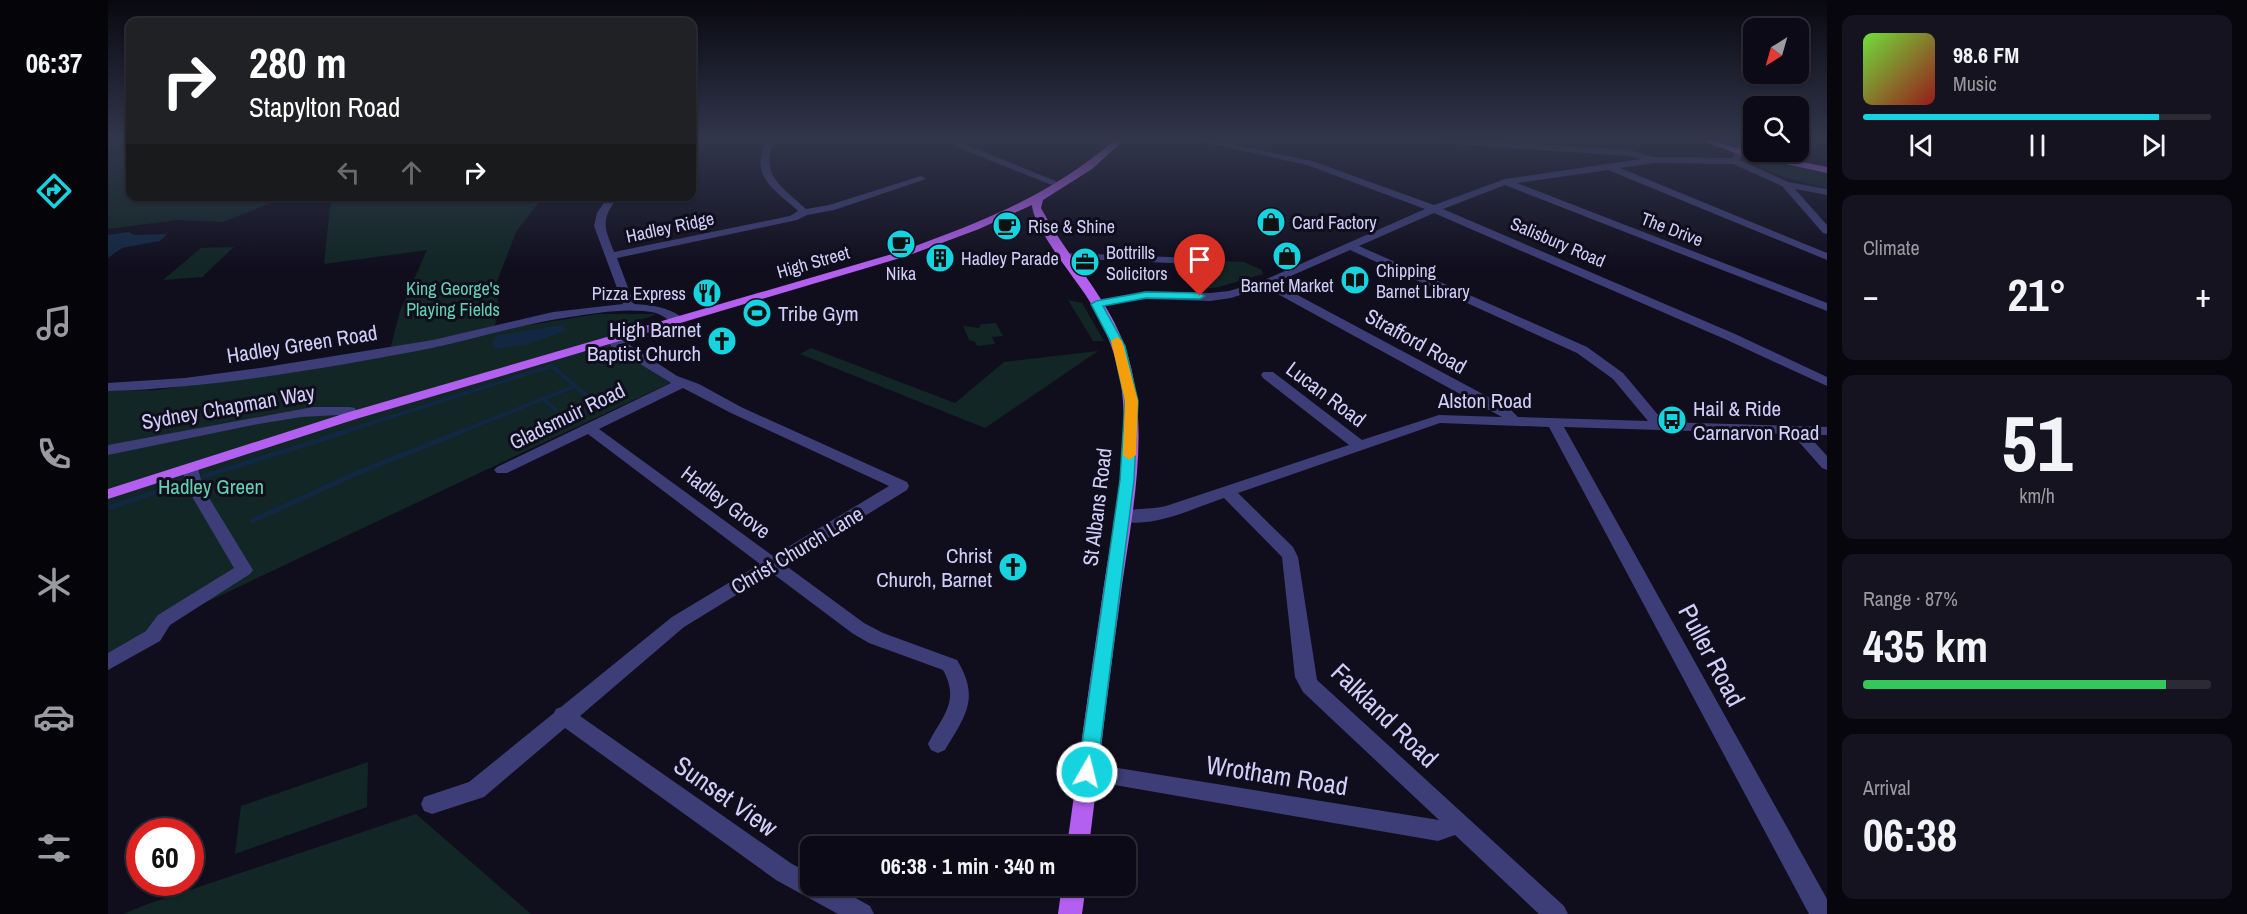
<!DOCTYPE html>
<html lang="en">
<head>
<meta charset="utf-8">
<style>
	:root { --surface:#0c0a16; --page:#15131f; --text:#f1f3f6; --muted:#9a9aa1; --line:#2c2b35; --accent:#15d4df }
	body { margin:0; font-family:"Archivo Narrow",sans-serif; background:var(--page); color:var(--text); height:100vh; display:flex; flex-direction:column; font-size:22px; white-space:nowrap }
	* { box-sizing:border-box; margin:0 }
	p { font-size:20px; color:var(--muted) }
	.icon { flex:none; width:33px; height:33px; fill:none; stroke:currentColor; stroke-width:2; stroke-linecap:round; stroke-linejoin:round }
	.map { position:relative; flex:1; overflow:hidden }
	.details { display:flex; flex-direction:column; gap:15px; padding:15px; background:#07060c; width:420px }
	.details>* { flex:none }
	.top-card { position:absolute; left:18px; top:18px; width:570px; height:183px; border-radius:12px; box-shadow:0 2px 4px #0004,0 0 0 2px var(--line); background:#202124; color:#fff; overflow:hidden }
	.needle { width:39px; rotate:217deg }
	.fabs { position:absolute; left:1635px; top:18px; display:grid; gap:12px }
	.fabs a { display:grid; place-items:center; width:66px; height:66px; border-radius:12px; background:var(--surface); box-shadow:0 2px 4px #0004,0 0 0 2px var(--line); font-size:30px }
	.speed { position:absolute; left:18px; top:818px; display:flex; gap:12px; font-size:30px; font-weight:700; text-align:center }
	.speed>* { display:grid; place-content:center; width:78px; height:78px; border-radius:50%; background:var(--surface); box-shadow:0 2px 4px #0004,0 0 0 2px var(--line); line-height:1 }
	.speed .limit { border:9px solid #d22; background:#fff; color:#111 }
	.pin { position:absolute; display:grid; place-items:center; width:51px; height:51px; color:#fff; margin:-62px -26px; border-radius:50% 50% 50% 0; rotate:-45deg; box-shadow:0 0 6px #0007 }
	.pin .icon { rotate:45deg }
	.me { position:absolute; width:66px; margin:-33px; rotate:8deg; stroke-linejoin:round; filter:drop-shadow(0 0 4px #0008) }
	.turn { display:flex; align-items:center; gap:21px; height:126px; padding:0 24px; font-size:27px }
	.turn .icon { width:78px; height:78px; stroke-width:2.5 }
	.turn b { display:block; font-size:42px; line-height:51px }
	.lanes { display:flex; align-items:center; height:57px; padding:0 24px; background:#0003; justify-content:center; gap:30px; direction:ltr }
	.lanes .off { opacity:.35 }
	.big { font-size:45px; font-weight:700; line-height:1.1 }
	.details .widget { flex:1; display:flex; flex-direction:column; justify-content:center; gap:9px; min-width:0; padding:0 21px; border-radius:12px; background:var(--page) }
	.details .dial { align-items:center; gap:0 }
	.dial b { font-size:78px; line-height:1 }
	.song { display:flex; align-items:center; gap:18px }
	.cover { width:72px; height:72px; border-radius:9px; background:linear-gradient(135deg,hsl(100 70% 55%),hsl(0 70% 35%)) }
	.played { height:6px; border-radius:3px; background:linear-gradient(90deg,var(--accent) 85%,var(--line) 85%) }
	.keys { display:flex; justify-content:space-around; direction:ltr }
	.heat { display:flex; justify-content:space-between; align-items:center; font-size:33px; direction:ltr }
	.charge { height:9px; border-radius:4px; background:linear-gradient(90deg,#34c759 87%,var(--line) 0) }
	.trip { position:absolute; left:692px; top:836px; width:336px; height:60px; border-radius:12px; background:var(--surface); box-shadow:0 2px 4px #0004,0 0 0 2px var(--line); font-weight:700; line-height:60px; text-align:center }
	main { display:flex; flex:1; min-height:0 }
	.dock { display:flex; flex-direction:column; width:108px; justify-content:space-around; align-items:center; background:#050409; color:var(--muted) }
	.dock .icon { width:42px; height:42px }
	.dock .on { color:var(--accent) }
	.dock b { font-size:27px; color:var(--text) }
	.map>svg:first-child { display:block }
	.green { fill:#112625 }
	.water { fill:#122742 }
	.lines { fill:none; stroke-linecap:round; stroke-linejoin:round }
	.stream-far1 { stroke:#122742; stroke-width:4 }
	.stream { stroke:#122742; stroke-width:5 }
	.minor { fill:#3d3e78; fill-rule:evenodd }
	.major { fill:#b360f0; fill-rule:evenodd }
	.route { fill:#15d4df; stroke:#0e8a91; stroke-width:1.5 }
	.slow { fill:#f59e0b }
	.labels { text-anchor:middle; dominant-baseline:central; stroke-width:6; stroke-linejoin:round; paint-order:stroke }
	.far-poi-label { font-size:18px; fill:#d1cefa; stroke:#100e1d; text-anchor:start }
	.far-street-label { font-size:18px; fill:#d1cefa; stroke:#100e1d }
	.far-park-label { font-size:18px; fill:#62d2b1; stroke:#100e1d }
	.poi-label { font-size:21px; fill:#d1cefa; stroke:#100e1d; text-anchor:start }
	.street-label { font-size:21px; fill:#d1cefa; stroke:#100e1d }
	.park-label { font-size:21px; fill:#62d2b1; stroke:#100e1d }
	.near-street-label { font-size:26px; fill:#d1cefa; stroke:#100e1d }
</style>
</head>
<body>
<main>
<nav class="dock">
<b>06:37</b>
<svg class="icon on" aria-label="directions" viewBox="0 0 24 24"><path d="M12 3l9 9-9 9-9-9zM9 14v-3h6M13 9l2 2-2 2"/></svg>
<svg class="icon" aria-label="music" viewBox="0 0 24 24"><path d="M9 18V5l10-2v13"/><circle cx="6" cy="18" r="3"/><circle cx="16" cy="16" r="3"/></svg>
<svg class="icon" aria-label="phone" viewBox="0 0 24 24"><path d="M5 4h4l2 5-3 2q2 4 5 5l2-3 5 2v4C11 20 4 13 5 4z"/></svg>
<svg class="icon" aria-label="climate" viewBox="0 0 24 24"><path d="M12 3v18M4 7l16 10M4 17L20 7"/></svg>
<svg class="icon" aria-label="car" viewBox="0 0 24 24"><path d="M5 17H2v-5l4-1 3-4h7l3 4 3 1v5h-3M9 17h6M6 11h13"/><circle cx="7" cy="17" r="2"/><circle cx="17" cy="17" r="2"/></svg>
<svg class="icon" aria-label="filters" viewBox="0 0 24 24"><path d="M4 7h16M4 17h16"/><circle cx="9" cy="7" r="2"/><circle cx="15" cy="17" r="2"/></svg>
</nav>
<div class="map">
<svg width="1719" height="914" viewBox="0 0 1719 914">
	<rect width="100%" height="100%" fill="#100e1d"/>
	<g class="green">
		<polygon points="0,140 22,140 22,196 178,197 115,222 69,220 0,229"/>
		<polygon points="1651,161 1719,173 1719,188 1674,177 1645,163"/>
		<polygon points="223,197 435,197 408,232 387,287 392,309 385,331 489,314 546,314 547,315 500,331 510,349 562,383 88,607 0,662 0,391 49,390 281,353 292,311 319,250 216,264"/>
		<polygon points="126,247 94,277 55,280 93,248"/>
		<polygon points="1114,261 1136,262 1154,270 1155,274 1111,287 1091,290 1088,273 1102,274 1114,264"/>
		<polygon points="960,300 974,303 996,341 985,341"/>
		<polygon points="888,323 895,336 884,337 887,344 869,346 867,342 861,340 855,326 871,328 873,324"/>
		<polygon points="703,348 847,403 896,362 990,351 877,428 692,354"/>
		<polygon points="260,762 259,807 127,854 133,806"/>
		<polygon points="308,814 423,914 15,914 37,905"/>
	</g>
	<g class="water">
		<polygon points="21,232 26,235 59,234 52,241 14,248 0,258 0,235"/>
		<polygon points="453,325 459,330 418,345 389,349 383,343 390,335"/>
	</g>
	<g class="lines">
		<g class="stream-far1">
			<polyline points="435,399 448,410"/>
			<polyline points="235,432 444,366 488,404"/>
			<polyline points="352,432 467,386"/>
		</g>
		<g class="stream">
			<polyline points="94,477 240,431"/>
			<polyline points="0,508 75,483"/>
			<polyline points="144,521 247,474 355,431"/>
		</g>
		<g class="minor">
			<path d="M 659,140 L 667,140 C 650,175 675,187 698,209 L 721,205 L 813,176 L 818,179 L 726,210 L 699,215 L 689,220 L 509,258 L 526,304 C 543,305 559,307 572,316 L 572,322 C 563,324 557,316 548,313 C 521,307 489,313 462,317 C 415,324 370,338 324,348 C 220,368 106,388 0,391 L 0,383 L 77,378 L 152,368 L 325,340 L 445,312 L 515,304 L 486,226 L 489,213 L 499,198 L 511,196 C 492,220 496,226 506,252 L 682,216 L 690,211 C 666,189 640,176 659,140 Z"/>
			<path d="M 1086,140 L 1102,140 L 1204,161 L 1326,205 L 1397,179 L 1533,159 L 1521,156 L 1328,143 L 1324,140 L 1365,140 L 1521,150 L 1546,157 L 1624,158 L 1633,140 L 1641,140 L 1632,160 L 1680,182 L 1719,189 L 1719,195 L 1687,189 L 1719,225 L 1719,234 L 1715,233 L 1674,186 L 1625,164 L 1546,163 L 1512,168 L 1719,253 L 1719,260 L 1500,170 L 1409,183 L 1719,303 L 1719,311 L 1397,185 L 1335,209 L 1627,334 L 1719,377 L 1719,386 L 1619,340 L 1326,213 L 1251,246 L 1479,347 L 1515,373 L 1556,422 L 1719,427 L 1719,435 L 1700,435 L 1719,456 L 1719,470 L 1714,468 L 1684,434 L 1456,427 L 1719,899 L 1719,914 L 1701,914 L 1441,427 L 1332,423 L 1130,493 L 1185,547 L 1190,557 L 1209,680 L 1456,906 L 1460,914 L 1431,914 L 1347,835 L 1330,841 L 972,779 L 968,772 L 972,765 L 979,763 L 1331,820 L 1195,692 L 1187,677 L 1174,557 L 1116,498 C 1083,509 1043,530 1008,520 L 1006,516 L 1008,512 C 1024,508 1041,510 1058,506 L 1241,445 L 1155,378 L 1153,375 L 1155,372 L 1165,372 L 1254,440 L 1331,415 L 1394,417 L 1157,287 L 1123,298 L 1102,301 L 1038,299 L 984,307 L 984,301 L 1038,291 L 1102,293 L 1121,291 L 1154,281 L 1317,209 L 1199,165 ZM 1242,250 L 1469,353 L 1505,379 L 1540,421 L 1410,417 L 1401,408 L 1167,283 Z"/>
			<polygon points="846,142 852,142 957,185 949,187 846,146"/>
			<polygon points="955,253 1087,258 1101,264 1104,275 1098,278 1094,277 1092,268 1085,264 951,258 951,254"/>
			<path d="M 505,334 L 569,376 L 591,384 L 633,407 L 799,482 L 801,486 L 799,490 L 677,565 L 756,623 L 775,633 L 849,660 C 872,698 858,715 837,750 L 830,753 L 823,750 L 820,744 C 833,717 853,702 835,670 L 761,643 L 744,633 L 664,573 L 576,627 L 472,716 L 684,864 L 702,873 L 702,885 L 724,885 L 762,906 L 766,914 L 730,914 L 668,880 L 457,728 L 376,797 L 324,814 L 316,811 L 313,804 L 316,797 L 361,782 L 446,713 L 448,709 L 453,707 L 564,617 L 652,564 L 480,434 L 399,473 L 389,473 L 386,470 L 389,467 L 563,383 L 503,346 L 499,338 ZM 575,388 L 623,413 L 781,486 L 665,556 L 491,429 Z"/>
			<polygon points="205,407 242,407 247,408 250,416 243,420 238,419 236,415 230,415 193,417 145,425 0,455 0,445"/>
			<polygon points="82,463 90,468 95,488 145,570 142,574 62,625 52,641 0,670 0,653 38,631 50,615 126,568 79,488 74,468"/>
		</g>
		<g class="major">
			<path d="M 1007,140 L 1016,140 L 984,169 L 935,200 L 933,208 C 958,256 999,296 1017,347 C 1046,430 1021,524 1011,608 C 1000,687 991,766 981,846 L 959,846 C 971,759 983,672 996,585 C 1006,517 1024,446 1012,377 C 1006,347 994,320 977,294 C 964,275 925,226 924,205 L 871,229 L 799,256 L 248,419 L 0,499 L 0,489 L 238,413 L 791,252 C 873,222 940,197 1007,140 Z"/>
			<polygon points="1592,140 1604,140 1635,150 1719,167 1719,173 1630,154"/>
			<polygon points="954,885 978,885 974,914 950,914"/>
		</g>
	</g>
	<linearGradient id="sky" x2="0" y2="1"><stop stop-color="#090810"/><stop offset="0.52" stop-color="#31364c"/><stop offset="1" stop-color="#31364c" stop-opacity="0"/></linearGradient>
	<rect width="1719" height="268" fill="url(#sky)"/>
	<polygon class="route" points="1038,292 1092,293 1097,296 1092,299 1038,298 995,306 1017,346 1030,401 1026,480 989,772 986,778 979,781 973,778 970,772 1012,480 1017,401 1005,346 983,304 988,301"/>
	<polygon class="slow" points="1009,337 1014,341 1030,401 1028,455 1021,460 1015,455 1017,401 1003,341"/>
	<defs>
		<g id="shop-disc" transform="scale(1.5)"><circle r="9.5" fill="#15d4df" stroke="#100e1d"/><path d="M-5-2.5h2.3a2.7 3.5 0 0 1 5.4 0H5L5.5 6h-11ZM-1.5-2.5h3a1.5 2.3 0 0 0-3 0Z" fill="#111"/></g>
		<g id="cafe-disc" transform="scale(1.5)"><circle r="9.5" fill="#15d4df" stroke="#100e1d"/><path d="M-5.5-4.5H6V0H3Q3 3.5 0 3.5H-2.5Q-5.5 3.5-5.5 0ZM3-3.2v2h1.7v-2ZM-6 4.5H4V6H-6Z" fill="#111"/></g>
		<g id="building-disc" transform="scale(1.5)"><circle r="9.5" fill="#15d4df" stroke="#100e1d"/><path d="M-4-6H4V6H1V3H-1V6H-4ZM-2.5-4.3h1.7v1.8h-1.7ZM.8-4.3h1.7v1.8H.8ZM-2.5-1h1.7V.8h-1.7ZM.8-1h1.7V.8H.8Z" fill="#111"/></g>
		<g id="office-disc" transform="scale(1.5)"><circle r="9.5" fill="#15d4df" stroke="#100e1d"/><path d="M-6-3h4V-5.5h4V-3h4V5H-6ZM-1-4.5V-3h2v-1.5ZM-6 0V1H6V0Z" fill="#111"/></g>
		<g id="library-disc" transform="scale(1.5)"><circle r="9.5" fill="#15d4df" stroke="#100e1d"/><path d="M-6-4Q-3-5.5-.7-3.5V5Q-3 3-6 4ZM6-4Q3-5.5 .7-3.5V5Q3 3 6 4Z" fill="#111"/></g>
		<g id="restaurant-disc" transform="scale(1.5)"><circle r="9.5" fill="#15d4df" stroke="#100e1d"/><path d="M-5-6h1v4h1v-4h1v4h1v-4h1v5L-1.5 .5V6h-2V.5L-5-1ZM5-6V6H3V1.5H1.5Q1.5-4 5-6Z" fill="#111"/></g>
		<g id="stadium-disc" transform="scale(1.5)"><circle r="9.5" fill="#15d4df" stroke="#100e1d"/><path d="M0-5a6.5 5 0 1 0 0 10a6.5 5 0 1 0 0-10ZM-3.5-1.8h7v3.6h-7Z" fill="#111"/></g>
		<g id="church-disc" transform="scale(1.5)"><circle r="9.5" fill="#15d4df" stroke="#100e1d"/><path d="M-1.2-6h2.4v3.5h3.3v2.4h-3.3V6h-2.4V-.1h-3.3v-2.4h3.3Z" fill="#111"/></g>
		<g id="bus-disc" transform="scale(1.5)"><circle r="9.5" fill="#15d4df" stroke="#100e1d"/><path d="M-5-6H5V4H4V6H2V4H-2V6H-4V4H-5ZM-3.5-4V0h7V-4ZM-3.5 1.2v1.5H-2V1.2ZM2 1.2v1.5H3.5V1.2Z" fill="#111"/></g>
	</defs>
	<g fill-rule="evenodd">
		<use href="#shop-disc" x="1163" y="222"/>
		<use href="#cafe-disc" x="899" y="226"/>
		<use href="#cafe-disc" x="793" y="244"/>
		<use href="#shop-disc" x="1179" y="256"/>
		<use href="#building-disc" x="832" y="258"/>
		<use href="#office-disc" x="977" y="262"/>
		<use href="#library-disc" x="1247" y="280"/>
		<use href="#restaurant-disc" x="599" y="293"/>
		<use href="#stadium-disc" x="649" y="313"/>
		<use href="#church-disc" x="614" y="341"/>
		<use href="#bus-disc" x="1564" y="420"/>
		<use href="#church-disc" x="905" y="567"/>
	</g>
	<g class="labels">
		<g class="far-poi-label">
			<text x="1184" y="222">Card Factory</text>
			<text x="920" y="226">Rise &amp; Shine</text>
			<text x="998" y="252">Bottrills<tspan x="998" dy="21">Solicitors</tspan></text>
			<text x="853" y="258">Hadley Parade</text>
			<text x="1268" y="270">Chipping<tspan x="1268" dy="21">Barnet Library</tspan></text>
			<text x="793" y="273" text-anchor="middle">Nika</text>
			<text x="1179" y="285" text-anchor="middle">Barnet Market</text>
			<text x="578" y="293" text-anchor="end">Pizza Express</text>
		</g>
		<g class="far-street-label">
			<text transform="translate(562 227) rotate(-12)">Hadley Ridge</text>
			<text transform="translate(1564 229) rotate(21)">The Drive</text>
			<text transform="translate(1450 242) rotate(23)">Salisbury Road</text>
			<text transform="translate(705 262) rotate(-16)">High Street</text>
		</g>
		<g class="far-park-label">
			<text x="345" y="288">King George's<tspan x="345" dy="21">Playing Fields</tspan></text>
		</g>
		<g class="poi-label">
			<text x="670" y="313">Tribe Gym</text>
			<text x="593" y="329" text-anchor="end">High Barnet<tspan x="593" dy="24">Baptist Church</tspan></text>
			<text x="1585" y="408">Hail &amp; Ride<tspan x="1585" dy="24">Carnarvon Road</tspan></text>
			<text x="884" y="555" text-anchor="end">Christ<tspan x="884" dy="24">Church, Barnet</tspan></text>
		</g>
		<g class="street-label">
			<text transform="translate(1308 341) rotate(29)">Strafford Road</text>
			<text transform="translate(194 344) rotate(-9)">Hadley Green Road</text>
			<text transform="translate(1218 394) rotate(37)">Lucan Road</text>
			<text x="1377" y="400">Alston Road</text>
			<text transform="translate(120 407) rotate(-10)">Sydney Chapman Way</text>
			<text transform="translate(459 416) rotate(-26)">Gladsmuir Road</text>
			<text transform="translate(618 502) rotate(37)">Hadley Grove</text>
			<text transform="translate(989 507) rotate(-83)">St Albans Road</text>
			<text transform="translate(689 550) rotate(-31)">Christ Church Lane</text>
		</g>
		<g class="park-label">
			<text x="103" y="486">Hadley Green</text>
		</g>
		<g class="near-street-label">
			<text transform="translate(1604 655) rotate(62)">Puller Road</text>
			<text transform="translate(1277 715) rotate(44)">Falkland Road</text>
			<text transform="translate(1169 775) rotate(9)">Wrotham Road</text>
			<text transform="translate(618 796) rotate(35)">Sunset View</text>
		</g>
	</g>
</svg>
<div class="fabs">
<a><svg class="needle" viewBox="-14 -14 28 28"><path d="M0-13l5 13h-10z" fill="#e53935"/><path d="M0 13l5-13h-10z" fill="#9a9aa1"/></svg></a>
<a><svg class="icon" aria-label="search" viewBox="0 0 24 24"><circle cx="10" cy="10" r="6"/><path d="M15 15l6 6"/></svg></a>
</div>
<div class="speed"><div class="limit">60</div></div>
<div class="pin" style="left:1092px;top:296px;background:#d93025"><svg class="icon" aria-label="arrive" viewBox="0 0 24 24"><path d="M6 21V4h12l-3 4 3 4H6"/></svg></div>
<svg class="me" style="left:979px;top:772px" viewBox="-20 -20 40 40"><circle r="17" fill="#15d4df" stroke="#fff" stroke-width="3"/><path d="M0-11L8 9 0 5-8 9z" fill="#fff"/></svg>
<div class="trip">06:38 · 1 min · 340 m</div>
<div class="top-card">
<div class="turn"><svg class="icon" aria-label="right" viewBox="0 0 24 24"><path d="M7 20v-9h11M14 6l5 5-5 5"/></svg><div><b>280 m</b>Stapylton Road</div></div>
<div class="lanes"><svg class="icon off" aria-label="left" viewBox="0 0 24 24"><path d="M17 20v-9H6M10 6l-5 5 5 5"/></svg><svg class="icon off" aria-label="ahead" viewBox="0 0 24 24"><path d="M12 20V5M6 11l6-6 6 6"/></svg><svg class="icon" aria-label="right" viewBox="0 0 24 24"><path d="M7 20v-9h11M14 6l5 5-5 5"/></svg></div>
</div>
</div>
<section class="details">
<div class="widget">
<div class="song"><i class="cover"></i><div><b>98.6 FM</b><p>Music</p></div></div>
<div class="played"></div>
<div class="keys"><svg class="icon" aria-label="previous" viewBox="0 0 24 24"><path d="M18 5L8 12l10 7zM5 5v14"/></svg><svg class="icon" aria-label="pause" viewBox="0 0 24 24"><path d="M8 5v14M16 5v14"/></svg><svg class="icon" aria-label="next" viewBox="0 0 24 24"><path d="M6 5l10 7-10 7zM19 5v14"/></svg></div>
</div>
<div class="widget"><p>Climate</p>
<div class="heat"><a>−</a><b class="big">21°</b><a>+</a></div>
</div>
<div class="widget dial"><b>51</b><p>km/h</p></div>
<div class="widget"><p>Range · 87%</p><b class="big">435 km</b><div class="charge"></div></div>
<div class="widget"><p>Arrival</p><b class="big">06:38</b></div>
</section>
</main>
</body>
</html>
